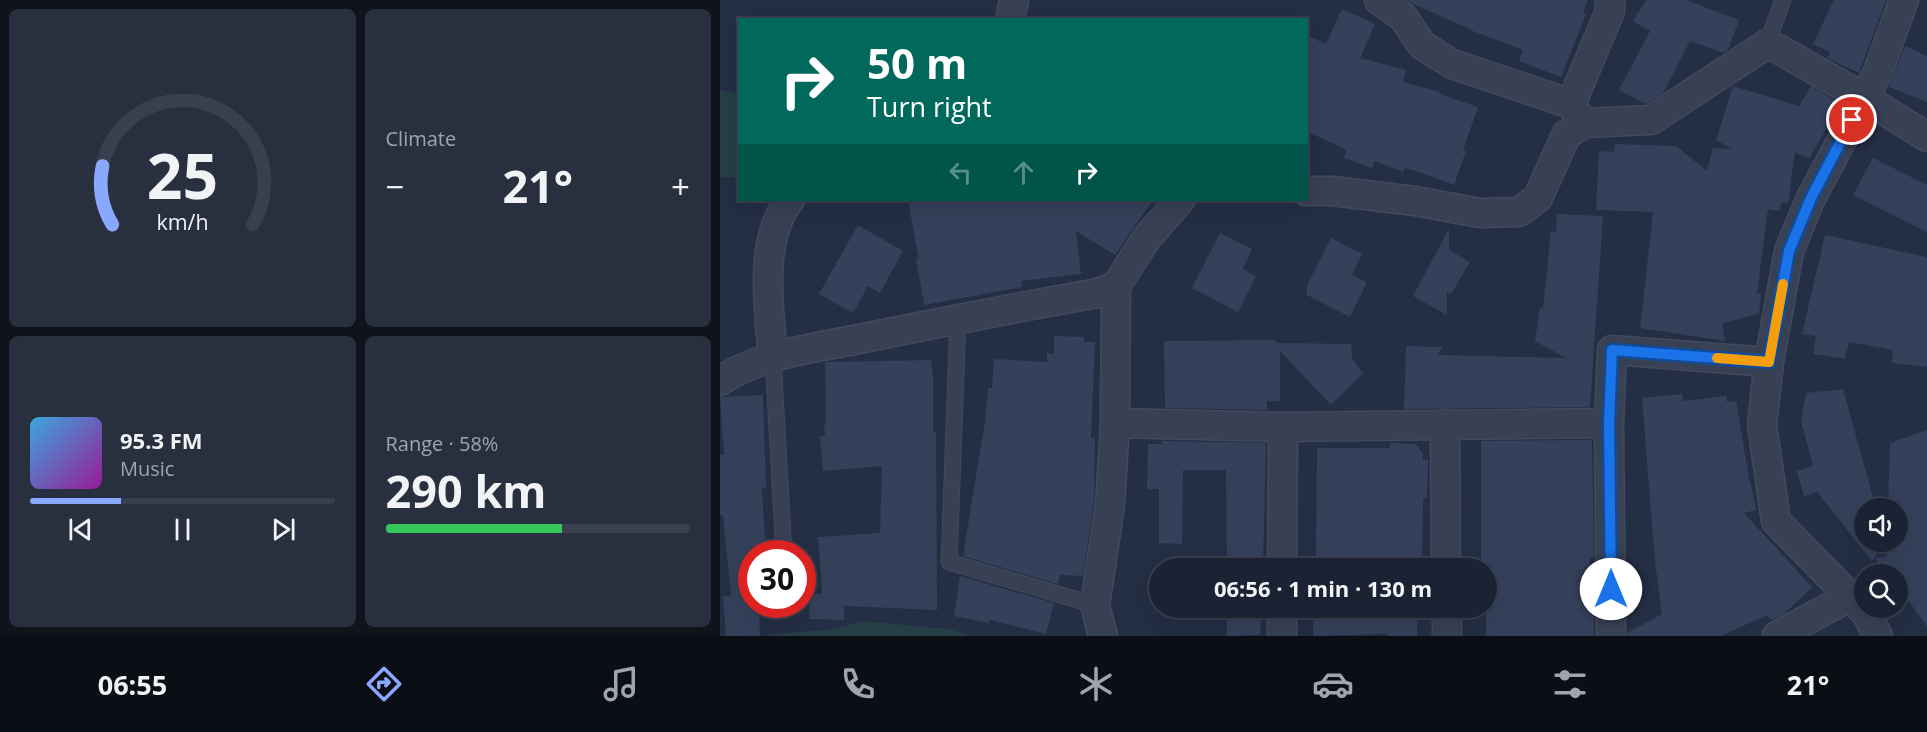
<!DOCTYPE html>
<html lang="en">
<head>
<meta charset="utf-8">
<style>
	:root { --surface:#1b2233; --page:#282f3f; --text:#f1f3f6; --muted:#a0a4ac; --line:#393f4e; --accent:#89a9ff }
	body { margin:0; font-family:"Open Sans",sans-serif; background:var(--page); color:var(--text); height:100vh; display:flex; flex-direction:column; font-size:22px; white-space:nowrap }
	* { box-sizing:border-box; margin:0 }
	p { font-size:20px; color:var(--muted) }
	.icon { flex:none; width:33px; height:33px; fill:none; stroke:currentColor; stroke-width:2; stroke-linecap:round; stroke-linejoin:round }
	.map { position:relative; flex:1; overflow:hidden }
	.panel { display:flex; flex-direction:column; gap:9px; padding:9px; background:#0f131c; width:720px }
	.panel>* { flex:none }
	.guide { position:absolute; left:18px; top:18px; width:570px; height:183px; border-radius:0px; box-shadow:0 6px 24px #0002,0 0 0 2px var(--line); background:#00695c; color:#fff; overflow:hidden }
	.controls { position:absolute; left:1134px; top:498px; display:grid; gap:12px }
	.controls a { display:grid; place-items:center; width:54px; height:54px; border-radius:50%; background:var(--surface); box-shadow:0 6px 24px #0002,0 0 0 2px var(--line); font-size:30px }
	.speed { position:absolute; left:18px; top:540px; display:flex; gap:12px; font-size:30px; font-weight:700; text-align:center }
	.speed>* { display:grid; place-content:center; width:78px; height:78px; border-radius:50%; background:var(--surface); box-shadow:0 6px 24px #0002,0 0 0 2px var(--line); line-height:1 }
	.speed .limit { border:9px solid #d22; background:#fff; color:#111 }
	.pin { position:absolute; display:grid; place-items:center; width:51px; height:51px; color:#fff; margin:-26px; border:3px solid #fff; border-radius:50%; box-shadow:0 2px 6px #0007 }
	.me { position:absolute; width:66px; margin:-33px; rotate:0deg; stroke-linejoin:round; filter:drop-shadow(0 0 4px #0008) }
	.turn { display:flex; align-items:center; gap:21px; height:126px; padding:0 30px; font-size:27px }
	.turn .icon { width:78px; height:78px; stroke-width:2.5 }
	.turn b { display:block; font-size:42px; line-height:51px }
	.lanes { display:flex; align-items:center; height:57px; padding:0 30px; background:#0003; justify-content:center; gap:30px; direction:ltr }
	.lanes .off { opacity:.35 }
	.big { font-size:45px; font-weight:700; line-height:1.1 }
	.panel .tile { flex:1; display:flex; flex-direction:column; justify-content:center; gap:9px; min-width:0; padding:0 21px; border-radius:9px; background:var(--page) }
	.panel .dial { align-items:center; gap:0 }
	.dial svg { height:156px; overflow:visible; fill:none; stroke:var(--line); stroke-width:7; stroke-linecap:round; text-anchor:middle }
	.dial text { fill:var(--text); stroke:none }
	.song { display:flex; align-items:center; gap:18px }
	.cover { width:72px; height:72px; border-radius:9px; background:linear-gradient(135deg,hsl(200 70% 55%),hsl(300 70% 35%)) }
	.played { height:6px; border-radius:3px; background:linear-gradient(90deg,var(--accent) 30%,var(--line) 30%) }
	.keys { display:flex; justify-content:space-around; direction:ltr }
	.heat { display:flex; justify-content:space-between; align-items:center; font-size:33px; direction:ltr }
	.charge { height:9px; border-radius:4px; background:linear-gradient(90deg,#34c759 58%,var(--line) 0) }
	.panel .tiles { flex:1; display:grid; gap:9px; grid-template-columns:repeat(2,1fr) }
	.trip { position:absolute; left:429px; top:558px; width:348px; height:60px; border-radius:30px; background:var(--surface); box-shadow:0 6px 24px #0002,0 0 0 2px var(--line); font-weight:700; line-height:60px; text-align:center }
	.menu { display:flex; height:96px; justify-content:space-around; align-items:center; background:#0b0e14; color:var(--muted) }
	.menu .icon { width:42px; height:42px }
	.menu .selected { color:var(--accent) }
	.menu b { font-size:27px; color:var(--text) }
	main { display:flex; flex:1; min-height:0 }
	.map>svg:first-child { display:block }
	.green { fill:#263e45 }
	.building { fill:#35415b }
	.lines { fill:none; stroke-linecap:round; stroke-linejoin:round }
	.lane-casing { stroke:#42495d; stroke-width:17 }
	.street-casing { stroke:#42495d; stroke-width:31 }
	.lane { stroke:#384054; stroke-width:15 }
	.street { stroke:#384054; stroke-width:28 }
	.route-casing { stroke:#114b97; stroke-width:15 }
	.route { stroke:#1a73e8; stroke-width:10 }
	.slow { stroke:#f59e0b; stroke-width:10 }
</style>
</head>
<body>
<main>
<section class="panel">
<div class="tiles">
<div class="tile dial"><svg viewBox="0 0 100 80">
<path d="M14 69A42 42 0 1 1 86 69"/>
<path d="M14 69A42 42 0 0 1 9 39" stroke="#89a9ff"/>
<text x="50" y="56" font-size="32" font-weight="700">25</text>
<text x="50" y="72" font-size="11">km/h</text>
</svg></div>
<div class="tile"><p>Climate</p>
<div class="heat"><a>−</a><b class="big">21°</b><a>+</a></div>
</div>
<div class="tile">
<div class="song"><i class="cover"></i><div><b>95.3 FM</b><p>Music</p></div></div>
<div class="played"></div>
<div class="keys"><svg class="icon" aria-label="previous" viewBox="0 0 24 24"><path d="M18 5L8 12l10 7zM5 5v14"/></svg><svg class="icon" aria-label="pause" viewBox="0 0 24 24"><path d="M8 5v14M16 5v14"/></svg><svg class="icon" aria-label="next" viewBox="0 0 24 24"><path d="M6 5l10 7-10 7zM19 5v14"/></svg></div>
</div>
<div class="tile"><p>Range · 58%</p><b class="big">290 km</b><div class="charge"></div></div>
</div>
</section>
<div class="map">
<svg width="1207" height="636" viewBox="0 0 1207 636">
	<rect width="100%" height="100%" fill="#242e44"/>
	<g class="green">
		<polygon points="0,90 19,94 19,193 16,192 15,178 0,177"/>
		<polygon points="142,621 229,629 251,636 48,636 51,634 108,630"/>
	</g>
	<g class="building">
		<polygon points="688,0 868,0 863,13 866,14 841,77 799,61 803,50 750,30 750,29 693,4"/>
		<polygon points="926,0 966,0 1019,20 1008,50 1003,53 970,41 943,93 926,104 899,90 930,31 913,21"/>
		<polygon points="1114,0 1166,0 1139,73 1107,58 1110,52 1093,44"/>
		<polygon points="622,9 655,24 640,58 686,70 683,82 720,92 719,94 758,107 743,150 746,151 734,185 693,170 684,168 683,172 655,161 652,168 624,158 627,150 586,131 586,35 606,44"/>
		<polygon points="1185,46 1207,56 1207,102 1169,87"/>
		<polygon points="1013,86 1079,106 1091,86 1118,102 1120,105 1089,159 1075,152 1068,203 1061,203 1060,211 1048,209 1037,293 1041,294 1039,314 1002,323 1005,341 920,328 933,212 876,210 879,151 894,152 895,144 956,146 987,171 993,148 1012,149 996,140"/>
		<polygon points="1153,158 1207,185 1207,232 1133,195"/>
		<polygon points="188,200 433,200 395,255 356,231 361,274 301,281 302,287 204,305 196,258 199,260"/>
		<polygon points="837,214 883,216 870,407 684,409 686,346 722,347 718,355 846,358 815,341 820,308 823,308 831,231 836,232"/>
		<polygon points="138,225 183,251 160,293 148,286 133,313 99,294"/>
		<polygon points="729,229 729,250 750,262 731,294 727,292 727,315 693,296"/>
		<polygon points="500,233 532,249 523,269 536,276 518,312 472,288"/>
		<polygon points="1105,235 1207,257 1207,367 1172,363 1173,350 1129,342 1125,359 1093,354 1096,336 1082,334"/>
		<polygon points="611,238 642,254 632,275 647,282 630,317 587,295 587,285"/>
		<polygon points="334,336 364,337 364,342 375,342 371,438 375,438 374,500 363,576 340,575 338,584 243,556 265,421 268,388 272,388 274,359 327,362 327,353 334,354"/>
		<polygon points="556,340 556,343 631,344 632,359 643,373 611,405 560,351 560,401 547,401 547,410 445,408 444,341"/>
		<polygon points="211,360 213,377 213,432 216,432 217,610 124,606 124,620 89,619 90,594 102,594 98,537 160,533 162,466 103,471 100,436 105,436 104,424 106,423 105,362"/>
		<polygon points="1123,389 1156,508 1144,508 1144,542 1165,542 1165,544 1152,561 1097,492 1084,496 1077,471 1093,466 1081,421 1086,393"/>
		<polygon points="962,394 963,401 1007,396 1007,402 1016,401 1030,484 1031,484 1036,510 1024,513 1092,587 1064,614 1052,620 1047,615 1001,636 907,636 907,633 942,614 935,562 922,398"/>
		<polygon points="43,395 46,488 42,488 46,554 32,554 32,604 39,604 40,636 6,636 3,596 11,596 3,515 0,515 0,455 4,455 0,397"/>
		<polygon points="1207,430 1207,626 1178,587 1178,574 1167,574 1155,558 1166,556 1167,542 1178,542 1178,508 1168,508 1170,443"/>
		<polygon points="872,440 874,558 870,557 870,604 874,604 874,636 766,636 766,568 761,568 761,441"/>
		<polygon points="442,441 546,443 543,568 507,568 506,470 463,470 462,544 439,543 439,489 427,489 428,444 442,444"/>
		<polygon points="670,443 695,444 703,454 703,460 708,460 707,498 703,498 702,568 658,568 658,559 596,559 597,448 670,448"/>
		<polygon points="240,576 334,603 326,634 270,620 269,623 234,616"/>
		<polygon points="507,608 542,608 540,635 507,636"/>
		<polygon points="593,608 697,608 697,636 667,636 667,634 593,636"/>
	</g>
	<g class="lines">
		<g class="lane-casing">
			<g id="lane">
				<polyline points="1047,44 1063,0"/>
				<polyline points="238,319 229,562 375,605"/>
				<polyline points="53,357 64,554"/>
			</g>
		</g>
		<g class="street-casing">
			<g id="street">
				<polyline points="659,0 683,17 702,45 732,64 851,104 864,123"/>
				<polyline points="290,20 294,0"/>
				<polyline points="851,104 890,11 890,0"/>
				<polyline points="586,191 612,191 695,201 760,213 799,212 818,198 846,135 864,123 931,120 1047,44 1060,50 1143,97 1207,137"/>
				<path d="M 53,357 C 49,310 38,239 70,200"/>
				<path d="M 0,381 C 42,353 96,348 144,338 C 222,322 300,307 378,293 L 396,286"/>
				<polyline points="395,423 563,427 889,423"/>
				<polyline points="725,424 726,568"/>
				<polyline points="562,568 563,427"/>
				<polyline points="727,608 727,636"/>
				<polyline points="383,636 375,605 390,505 395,423 396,286 426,239 460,200"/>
				<polyline points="562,636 562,608"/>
				<polyline points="891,636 889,423 892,350 1049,362"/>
				<polyline points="1057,636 1129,597"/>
				<polyline points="1158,636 1146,613 1056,521 1042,425 1049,362 1069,251 1091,198 1157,74 1184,0"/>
			</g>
		</g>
		<use href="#lane" class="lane"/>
		<use href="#street" class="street"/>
	</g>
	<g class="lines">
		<g class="route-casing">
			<polyline id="route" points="891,589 889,423 892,350 1049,362 1069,251 1091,198 1132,120"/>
		</g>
		<use href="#route" class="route"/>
		<polyline class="slow" points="997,358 1049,362 1063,284"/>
	</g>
</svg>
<div class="controls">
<a><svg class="icon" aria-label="sound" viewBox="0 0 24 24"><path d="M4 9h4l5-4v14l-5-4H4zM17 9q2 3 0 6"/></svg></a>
<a><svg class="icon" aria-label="search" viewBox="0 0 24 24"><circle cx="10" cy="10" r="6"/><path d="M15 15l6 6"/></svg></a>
</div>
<div class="speed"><div class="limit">30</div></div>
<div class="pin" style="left:1132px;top:120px;background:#d93025"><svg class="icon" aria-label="arrive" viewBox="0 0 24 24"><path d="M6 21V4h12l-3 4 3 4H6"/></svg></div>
<svg class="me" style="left:891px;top:589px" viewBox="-20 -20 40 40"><circle r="19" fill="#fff"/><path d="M0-13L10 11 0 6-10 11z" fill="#1a73e8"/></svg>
<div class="trip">06:56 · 1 min · 130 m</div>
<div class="guide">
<div class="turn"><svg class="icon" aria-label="right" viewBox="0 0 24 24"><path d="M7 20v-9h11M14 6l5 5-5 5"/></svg><div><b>50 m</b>Turn right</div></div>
<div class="lanes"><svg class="icon off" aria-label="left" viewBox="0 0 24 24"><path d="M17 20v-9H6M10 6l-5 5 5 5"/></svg><svg class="icon off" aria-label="ahead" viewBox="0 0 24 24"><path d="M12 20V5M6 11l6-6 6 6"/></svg><svg class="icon" aria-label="right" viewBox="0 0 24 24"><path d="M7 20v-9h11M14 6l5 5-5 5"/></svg></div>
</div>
</div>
</main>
<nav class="menu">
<b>06:55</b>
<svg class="icon selected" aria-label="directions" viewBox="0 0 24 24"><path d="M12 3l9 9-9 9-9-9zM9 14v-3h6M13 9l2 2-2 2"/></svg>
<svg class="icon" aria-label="music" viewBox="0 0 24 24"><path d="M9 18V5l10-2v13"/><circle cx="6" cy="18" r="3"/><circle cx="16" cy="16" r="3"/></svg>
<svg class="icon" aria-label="phone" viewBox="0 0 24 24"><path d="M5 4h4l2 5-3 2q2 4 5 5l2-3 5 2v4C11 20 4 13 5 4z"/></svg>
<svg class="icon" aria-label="climate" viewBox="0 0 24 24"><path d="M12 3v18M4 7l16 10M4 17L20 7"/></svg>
<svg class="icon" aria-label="car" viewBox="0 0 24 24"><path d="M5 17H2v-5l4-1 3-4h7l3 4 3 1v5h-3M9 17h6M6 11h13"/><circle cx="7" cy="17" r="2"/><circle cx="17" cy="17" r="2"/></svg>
<svg class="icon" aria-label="filters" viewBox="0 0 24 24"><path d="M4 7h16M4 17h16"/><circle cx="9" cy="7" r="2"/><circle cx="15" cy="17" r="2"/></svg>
<b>21°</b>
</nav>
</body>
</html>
